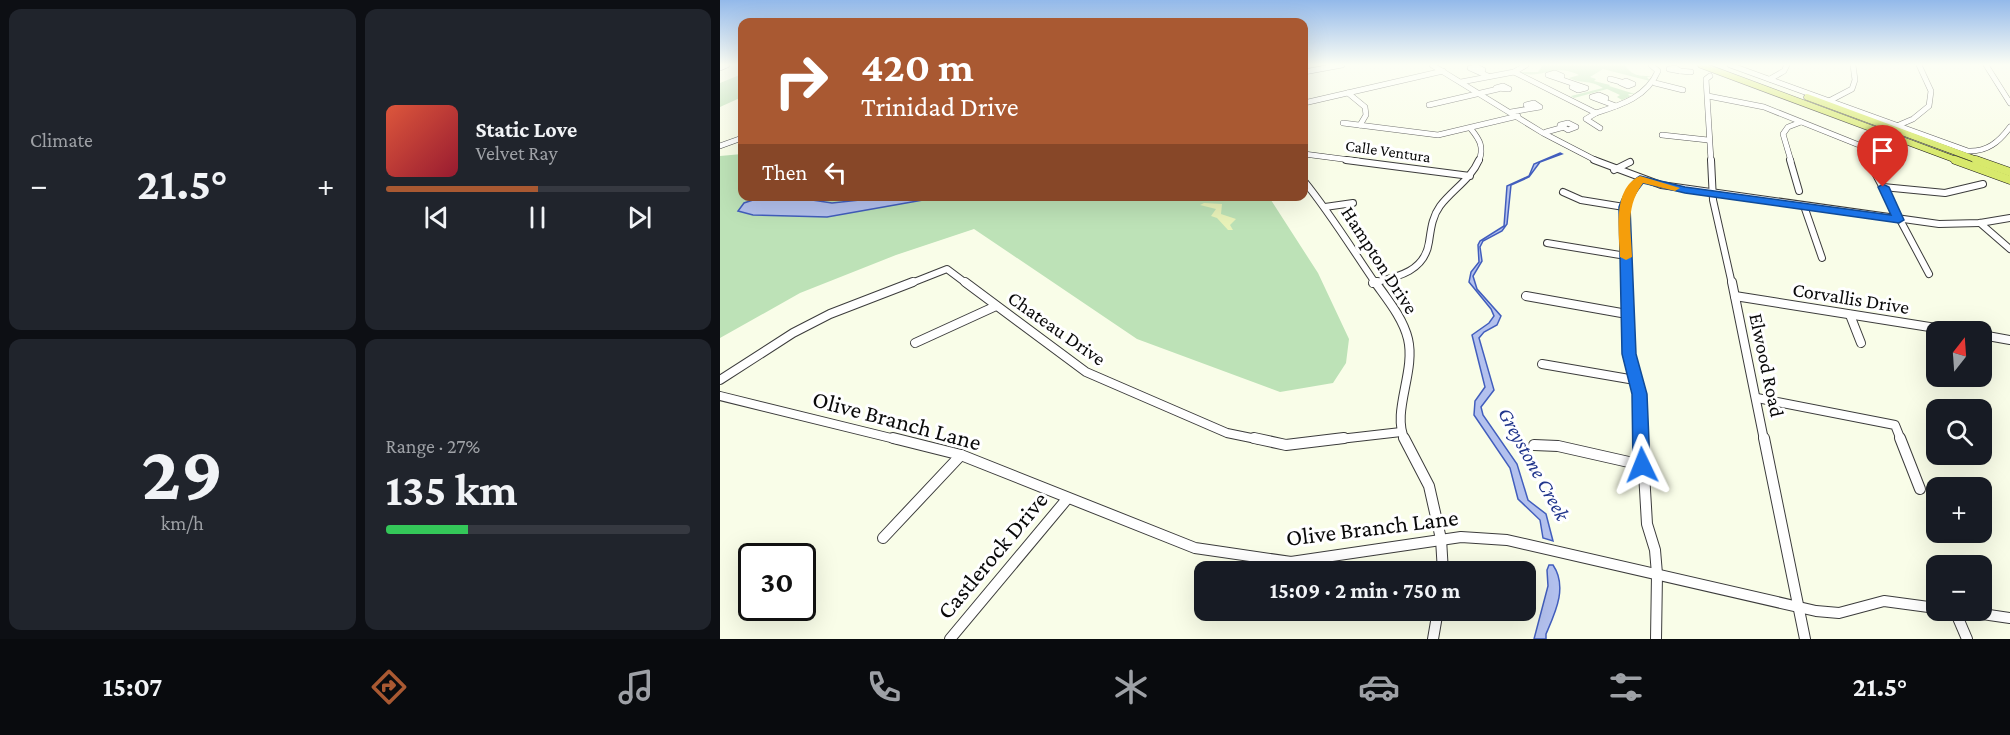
<!DOCTYPE html>
<html lang="en">
<head>
<meta charset="utf-8">
<style>
	:root { --surface:#171b24; --page:#20242c; --text:#f1f3f6; --muted:#9ea1a6; --line:#363941; --accent:#a95932 }
	body { margin:0; font-family:"Crimson Pro",serif; background:var(--page); color:var(--text); height:100vh; display:flex; flex-direction:column; font-size:22px; white-space:nowrap }
	* { box-sizing:border-box; margin:0 }
	p { font-size:20px; color:var(--muted) }
	.icon { flex:none; width:33px; height:33px; fill:none; stroke:currentColor; stroke-width:2; stroke-linecap:round; stroke-linejoin:round }
	.map { position:relative; flex:1; overflow:hidden }
	.panel { display:flex; flex-direction:column; gap:9px; padding:9px; background:#0d0f14; width:720px }
	.panel>* { flex:none }
	.top-card { position:absolute; left:18px; top:18px; width:570px; height:183px; border-radius:12px; box-shadow:0 6px 24px #0002; background:#a95932; color:#fff; overflow:hidden }
	.needle { width:39px; rotate:17deg }
	.controls { position:absolute; left:1206px; top:321px; display:grid; gap:12px }
	.controls a { display:grid; place-items:center; width:66px; height:66px; border-radius:12px; background:var(--surface); box-shadow:0 6px 24px #0002; font-size:30px }
	.speed { position:absolute; left:18px; top:543px; display:flex; gap:12px; font-size:30px; font-weight:700; text-align:center }
	.speed>* { display:grid; place-content:center; width:78px; height:78px; border-radius:50%; background:var(--surface); box-shadow:0 6px 24px #0002; line-height:1 }
	.speed .limit { border:3px solid #111; border-radius:9px; background:#fff; color:#111 }
	.pin { position:absolute; display:grid; place-items:center; width:51px; height:51px; color:#fff; margin:-62px -26px; border-radius:50% 50% 50% 0; rotate:-45deg; box-shadow:0 0 6px #0007 }
	.pin .icon { rotate:45deg }
	.me { position:absolute; width:66px; margin:-33px; rotate:358deg; stroke-linejoin:round; filter:drop-shadow(0 0 4px #0008) }
	.turn { display:flex; align-items:center; gap:21px; height:126px; padding:0 24px; font-size:27px }
	.turn .icon { width:78px; height:78px; stroke-width:2.5 }
	.turn b { display:block; font-size:42px; line-height:51px }
	.then { display:flex; align-items:center; height:57px; padding:0 24px; background:#0003; gap:12px; font-size:22px }
	.big { font-size:45px; font-weight:700; line-height:1.1 }
	.panel .card { flex:1; display:flex; flex-direction:column; justify-content:center; gap:9px; min-width:0; padding:0 21px; border-radius:12px; background:var(--page) }
	.panel .dial { align-items:center; gap:0 }
	.dial b { font-size:78px; line-height:1 }
	.song { display:flex; align-items:center; gap:18px }
	.cover { width:72px; height:72px; border-radius:9px; background:linear-gradient(135deg,hsl(10 70% 55%),hsl(350 70% 35%)) }
	.played { height:6px; border-radius:3px; background:linear-gradient(90deg,var(--accent) 50%,var(--line) 50%) }
	.keys { display:flex; justify-content:space-around; direction:ltr }
	.heat { display:flex; justify-content:space-between; align-items:center; font-size:33px; direction:ltr }
	.charge { height:9px; border-radius:4px; background:linear-gradient(90deg,#34c759 27%,var(--line) 0) }
	.panel .tiles { flex:1; display:grid; gap:9px; grid-template-columns:repeat(2,1fr) }
	.trip { position:absolute; left:474px; top:561px; width:342px; height:60px; border-radius:12px; background:var(--surface); box-shadow:0 6px 24px #0002; font-weight:700; line-height:60px; text-align:center }
	.tabs { display:flex; height:96px; justify-content:space-around; align-items:center; background:#090b0e; color:var(--muted) }
	.tabs .icon { width:42px; height:42px }
	.tabs .current { color:var(--accent) }
	.tabs b { font-size:27px; color:var(--text) }
	main { display:flex; flex:1; min-height:0 }
	.map>svg:first-child { display:block }
	.green { fill:#bde2b7 }
	.sand { fill:#eaf3ba }
	.water { fill:#b3c1ee; stroke:#425ebd; stroke-width:1.5 }
	.lines { fill:none; stroke-linecap:round; stroke-linejoin:round }
	.minor-far3-casing { stroke:#3c3c3c; stroke-width:6 }
	.minor-far2-casing { stroke:#3c3c3c; stroke-width:8 }
	.minor-far1-casing { stroke:#3c3c3c; stroke-width:10 }
	.minor-casing { stroke:#3c3c3c; stroke-width:12 }
	.major-far1-casing { stroke:#1a1a1a; stroke-width:7 }
	.major-casing { stroke:#1a1a1a; stroke-width:9 }
	.minor-far3 { stroke:#fff; stroke-width:5 }
	.minor-far2 { stroke:#fff; stroke-width:6 }
	.minor-far1 { stroke:#fff; stroke-width:8 }
	.minor { stroke:#fff; stroke-width:10 }
	.major-far1 { stroke:#d8e96c; stroke-width:6 }
	.major { stroke:#d8e96c; stroke-width:8 }
	.route { fill:#1a73e8; stroke:#114b97; stroke-width:1.5 }
	.slow { fill:#f59e0b }
	.labels { text-anchor:middle; dominant-baseline:central; stroke-width:6; stroke-linejoin:round; paint-order:stroke }
	.far-street-label { font-size:16px; fill:#090909; stroke:#fff }
	.street-label { font-size:20px; fill:#090909; stroke:#fff }
	.water-label { font-size:21px; font-style:italic; fill:#22368c; stroke:#fff }
	.near-street-label { font-size:24px; fill:#090909; stroke:#fff }
</style>
</head>
<body>
<main>
<section class="panel">
<div class="tiles">
<div class="card"><p>Climate</p>
<div class="heat"><a>−</a><b class="big">21.5°</b><a>+</a></div>
</div>
<div class="card">
<div class="song"><i class="cover"></i><div><b>Static Love</b><p>Velvet Ray</p></div></div>
<div class="played"></div>
<div class="keys"><svg class="icon" aria-label="previous" viewBox="0 0 24 24"><path d="M18 5L8 12l10 7zM5 5v14"/></svg><svg class="icon" aria-label="pause" viewBox="0 0 24 24"><path d="M8 5v14M16 5v14"/></svg><svg class="icon" aria-label="next" viewBox="0 0 24 24"><path d="M6 5l10 7-10 7zM19 5v14"/></svg></div>
</div>
<div class="card dial"><b>29</b><p>km/h</p></div>
<div class="card"><p>Range · 27%</p><b class="big">135 km</b><div class="charge"></div></div>
</div>
</section>
<div class="map">
<svg width="1290" height="639" viewBox="0 0 1290 639">
	<rect width="100%" height="100%" fill="#f9fde8"/>
	<g class="green">
		<path d="M 818,65 L 905,65 C 912,76 919,76 932,76 L 927,77 L 930,81 L 883,69 L 870,77 L 876,79 L 874,81 L 890,85 L 889,86 L 915,94 L 909,94 L 908,95 L 911,96 L 902,100 L 897,97 L 900,95 L 887,89 L 854,98 L 851,96 L 883,88 C 869,79 861,84 849,78 L 859,75 C 832,62 822,81 798,72 L 818,72 L 822,66 Z"/>
		<polygon points="22,74 22,97 0,107 0,83"/>
		<polygon points="22,154 22,196 549,197 598,273 629,339 626,363 613,383 560,392 417,339 254,229 176,255 80,293 0,338 0,156"/>
	</g>
	<polygon class="sand" points="484,203 502,204 501,214 516,219 510,225 513,230 508,230 497,218 491,216 496,209 480,205"/>
	<g class="water">
		<polygon points="840,153 842,154 820,162 809,177 791,185 787,224 782,231 763,241 760,247 762,261 753,276 757,289 781,316 777,325 764,332 759,338 774,390 761,407 763,415 797,464 808,500 826,514 833,541 823,538 820,520 798,499 790,468 754,415 755,401 765,387 752,335 769,323 774,316 771,309 749,282 751,272 759,262 758,245 760,241 784,226 787,186 809,176 814,164"/>
		<polygon points="42,197 72,197 112,203 168,197 220,197 107,217 33,215 18,211 24,203"/>
		<path d="M 829,565 L 833,565 C 848,587 835,613 826,634 L 826,639 L 814,639 L 828,586 L 827,570 Z"/>
	</g>
	<g class="lines">
		<g class="minor-far3-casing">
			<g id="minor-far3">
				<polyline points="712,65 823,133 877,161"/>
				<path d="M 1010,65 L 1248,151 C 1267,152 1279,142 1290,127"/>
				<polyline points="1266,65 1290,103"/>
				<polyline points="0,68 7,65"/>
				<polygon points="955,68 960,71 949,69"/>
				<polyline points="758,71 763,70 757,67 750,68 768,76"/>
				<polyline points="960,71 971,72"/>
				<polyline points="584,72 622,65"/>
				<polyline points="794,72 806,65 802,65"/>
				<polyline points="990,76 986,79 991,161"/>
				<polyline points="839,77 842,76 835,73 828,75 866,88 858,90 852,87 855,86"/>
				<polyline points="890,79 901,82"/>
				<polyline points="1050,79 1064,71 1067,65"/>
				<polygon points="906,81 913,84 908,86 901,83"/>
				<path d="M 741,82 L 794,72 L 876,113 C 901,105 927,97 938,71 L 931,65"/>
				<polyline points="935,83 963,90"/>
				<polygon points="783,86 789,89 776,88"/>
				<polyline points="628,93 645,107 646,115 640,125"/>
				<polyline points="988,96 1044,107 1164,155 1155,161"/>
				<polyline points="882,99 886,98 879,95 872,97 896,106"/>
				<polyline points="1109,101 1132,89 1135,80 1133,65"/>
				<polyline points="584,103 723,71"/>
				<polyline points="709,105 778,89"/>
				<polyline points="791,112 820,107 814,103 806,105 809,107"/>
				<polyline points="876,113 866,119 880,128"/>
				<polyline points="623,123 718,135 798,116"/>
				<polygon points="848,123 856,127 848,130 840,125"/>
				<polyline points="1179,125 1193,119 1209,106 1211,91 1199,65"/>
				<path d="M 751,129 C 760,140 764,147 759,161"/>
				<polyline points="826,132 844,127"/>
				<polyline points="942,135 988,140"/>
				<polyline points="0,146 22,138"/>
				<polyline points="584,154 638,161"/>
				<polyline points="1071,161 1063,134 1068,127 1081,122"/>
			</g>
		</g>
		<g class="minor-far2-casing">
			<g id="minor-far2">
				<polyline points="626,160 750,176"/>
				<polyline points="874,160 941,185 1219,224 1260,223 1290,218"/>
				<polyline points="991,160 993,200 1012,284"/>
				<polyline points="1070,160 1079,191"/>
				<polyline points="1157,160 1154,162 1153,169 1209,274"/>
				<polyline points="894,170 910,162"/>
				<path d="M 584,181 C 610,213 632,249 656,284"/>
				<polyline points="1163,187 1225,193 1263,184"/>
				<polyline points="843,192 861,200 904,207"/>
				<polyline points="1084,206 1102,258"/>
				<polyline points="605,207 633,203"/>
				<polyline points="1260,223 1290,249"/>
				<polyline points="827,243 906,256"/>
				<path d="M 653,283 C 678,277 705,271 709,242 C 711,229 712,217 720,206 C 732,190 751,179 759,160"/>
				<polyline points="189,284 227,269 247,284"/>
				<polyline points="907,284 904,207 920,179"/>
			</g>
		</g>
		<g class="minor-far1-casing">
			<g id="minor-far1">
				<polyline points="245,282 366,372 507,433 541,440"/>
				<path d="M 655,282 C 667,299 683,318 688,339 C 696,372 671,412 685,440"/>
				<polyline points="907,282 909,354 919,394 922,440"/>
				<polyline points="1012,282 1044,440"/>
				<polyline points="653,283 657,282"/>
				<polyline points="806,296 907,314"/>
				<polyline points="1015,296 1241,332"/>
				<polyline points="1130,315 1141,343"/>
				<polyline points="1262,335 1290,340"/>
				<polyline points="195,343 276,306"/>
				<polyline points="822,364 915,380"/>
				<polyline points="0,380 73,333 110,314 193,282"/>
				<polyline points="0,396 179,440"/>
				<polyline points="1037,398 1175,425 1181,440"/>
				<polyline points="611,440 681,432"/>
			</g>
		</g>
		<g class="minor-casing">
			<g id="minor">
				<polyline points="173,438 241,455 475,548 571,562 741,537 787,540 1096,611 1119,613 1164,601 1216,608"/>
				<polyline points="534,438 566,445 624,438"/>
				<polyline points="684,438 709,486 721,539 723,572"/>
				<polyline points="922,438 927,524 935,550 937,574 936,639"/>
				<polyline points="1044,438 1085,639"/>
				<polyline points="1180,438 1200,489"/>
				<polyline points="814,445 838,446 922,465"/>
				<polyline points="163,538 241,455"/>
				<polyline points="1235,610 1290,618"/>
				<polyline points="1235,611 1247,639"/>
				<polyline points="230,639 347,499"/>
				<polyline points="713,639 718,610"/>
			</g>
		</g>
		<g class="major-far1-casing">
			<g id="major-far1">
				<polyline points="981,65 1239,161"/>
				<polyline points="1087,97 1260,161"/>
			</g>
		</g>
		<g class="major-casing">
			<g id="major">
				<polyline points="1235,160 1290,180"/>
				<polyline points="1256,160 1290,172"/>
			</g>
		</g>
		<use href="#minor-far3" class="minor-far3"/>
		<use href="#minor-far2" class="minor-far2"/>
		<use href="#minor-far1" class="minor-far1"/>
		<use href="#minor" class="minor"/>
		<use href="#major-far1" class="major-far1"/>
		<use href="#major" class="major"/>
	</g>
	<linearGradient id="sky" x2="0" y2="1"><stop stop-color="#93b9ea"/><stop offset="0.42" stop-color="#fcfef5"/><stop offset="1" stop-color="#fcfef5" stop-opacity="0"/></linearGradient>
	<rect width="1290" height="154" fill="url(#sky)"/>
	<path class="route" d="M 920,176 L 965,187 L 1171,215 L 1158,187 L 1163,184 L 1169,187 L 1184,220 L 1179,223 L 965,193 L 923,183 L 914,195 L 910,207 L 916,354 L 927,394 L 930,465 L 928,470 L 922,472 L 916,470 L 913,465 L 912,394 L 902,354 L 899,207 C 903,196 909,182 920,176 Z"/>
	<path class="slow" d="M 920,176 L 960,188 L 955,191 L 923,183 C 905,208 911,228 912,257 L 906,260 L 900,257 C 899,233 892,188 920,176 Z"/>
	<g class="labels">
		<g class="far-street-label">
			<text transform="translate(668 151) rotate(8)">Calle Ventura</text>
		</g>
		<g class="street-label">
			<text transform="translate(660 260) rotate(57)">Hampton Drive</text>
			<text transform="translate(1131 298) rotate(9)">Corvallis Drive</text>
			<text transform="translate(337 328) rotate(35)">Chateau Drive</text>
			<text transform="translate(1047 365) rotate(78)">Elwood Road</text>
		</g>
		<g class="water-label">
			<text transform="translate(814 464) rotate(61)">Greystone Creek</text>
		</g>
		<g class="near-street-label">
			<text transform="translate(177 420) rotate(15)">Olive Branch Lane</text>
			<text transform="translate(652 527) rotate(-7)">Olive Branch Lane</text>
			<text transform="translate(272 555) rotate(-50)">Castlerock Drive</text>
		</g>
	</g>
</svg>
<div class="controls">
<a><svg class="needle" viewBox="-14 -14 28 28"><path d="M0-13l5 13h-10z" fill="#e53935"/><path d="M0 13l5-13h-10z" fill="#9ea1a6"/></svg></a>
<a><svg class="icon" aria-label="search" viewBox="0 0 24 24"><circle cx="10" cy="10" r="6"/><path d="M15 15l6 6"/></svg></a>
<a>+</a>
<a>−</a>
</div>
<div class="speed"><div class="limit">30</div></div>
<div class="pin" style="left:1163px;top:187px;background:#d93025"><svg class="icon" aria-label="arrive" viewBox="0 0 24 24"><path d="M6 21V4h12l-3 4 3 4H6"/></svg></div>
<svg class="me" style="left:922px;top:465px" viewBox="-20 -20 40 40"><path d="M0-17L14 15 0 8-14 15z" fill="#1a73e8" stroke="#fff" stroke-width="4"/></svg>
<div class="trip">15:09 · 2 min · 750 m</div>
<div class="top-card">
<div class="turn"><svg class="icon" aria-label="right" viewBox="0 0 24 24"><path d="M7 20v-9h11M14 6l5 5-5 5"/></svg><div><b>420 m</b>Trinidad Drive</div></div>
<div class="then">Then<svg class="icon" aria-label="left" viewBox="0 0 24 24"><path d="M17 20v-9H6M10 6l-5 5 5 5"/></svg></div>
</div>
</div>
</main>
<nav class="tabs">
<b>15:07</b>
<svg class="icon current" aria-label="directions" viewBox="0 0 24 24"><path d="M12 3l9 9-9 9-9-9zM9 14v-3h6M13 9l2 2-2 2"/></svg>
<svg class="icon" aria-label="music" viewBox="0 0 24 24"><path d="M9 18V5l10-2v13"/><circle cx="6" cy="18" r="3"/><circle cx="16" cy="16" r="3"/></svg>
<svg class="icon" aria-label="phone" viewBox="0 0 24 24"><path d="M5 4h4l2 5-3 2q2 4 5 5l2-3 5 2v4C11 20 4 13 5 4z"/></svg>
<svg class="icon" aria-label="climate" viewBox="0 0 24 24"><path d="M12 3v18M4 7l16 10M4 17L20 7"/></svg>
<svg class="icon" aria-label="car" viewBox="0 0 24 24"><path d="M5 17H2v-5l4-1 3-4h7l3 4 3 1v5h-3M9 17h6M6 11h13"/><circle cx="7" cy="17" r="2"/><circle cx="17" cy="17" r="2"/></svg>
<svg class="icon" aria-label="filters" viewBox="0 0 24 24"><path d="M4 7h16M4 17h16"/><circle cx="9" cy="7" r="2"/><circle cx="15" cy="17" r="2"/></svg>
<b>21.5°</b>
</nav>
</body>
</html>
